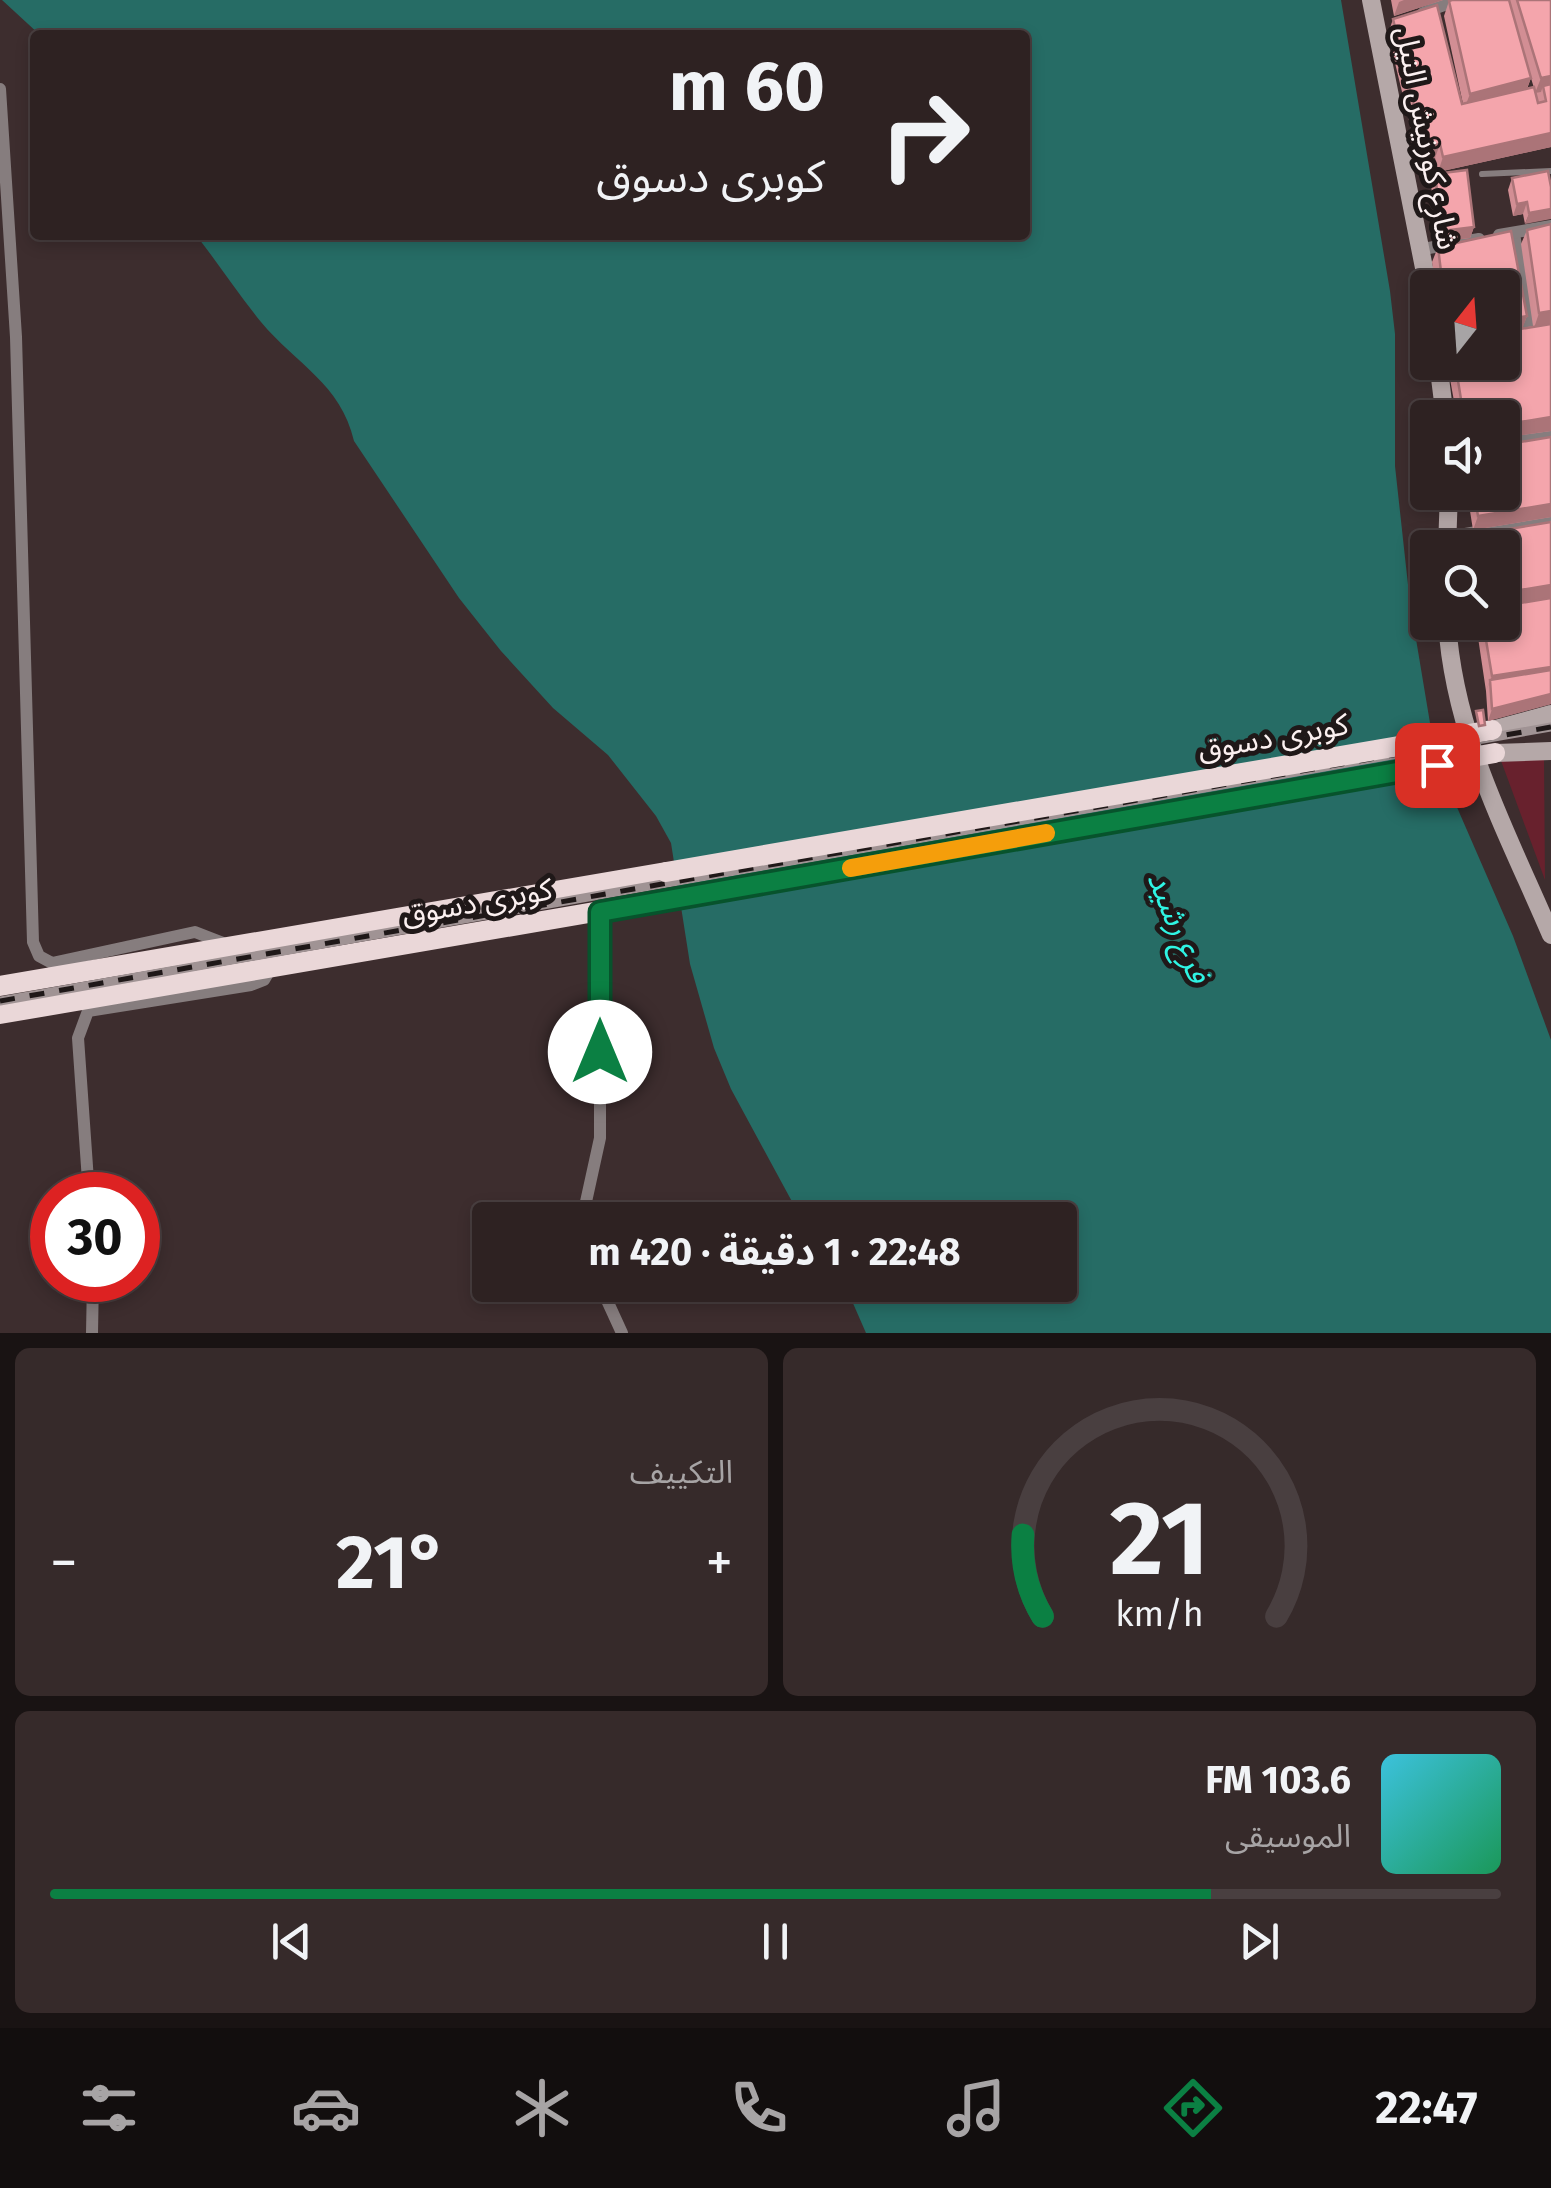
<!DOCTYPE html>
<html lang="ar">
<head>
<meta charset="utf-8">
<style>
	:root { --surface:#2e2222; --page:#362a2a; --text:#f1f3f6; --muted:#a7a4a5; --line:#493f40; --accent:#0b8043 }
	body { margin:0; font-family:"Fira Sans","Noto Sans Arabic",sans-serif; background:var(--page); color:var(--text); direction:rtl; height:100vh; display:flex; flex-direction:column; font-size:38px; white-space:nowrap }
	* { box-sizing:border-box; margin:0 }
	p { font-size:32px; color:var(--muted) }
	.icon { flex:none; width:55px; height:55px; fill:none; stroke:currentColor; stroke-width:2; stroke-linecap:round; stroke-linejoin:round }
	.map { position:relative; height:1333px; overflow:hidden; direction:ltr }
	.drawer { display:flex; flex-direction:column; gap:15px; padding:15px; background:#191313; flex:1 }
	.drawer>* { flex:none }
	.banner { position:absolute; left:30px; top:30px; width:1000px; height:210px; border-radius:10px; box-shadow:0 5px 15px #0003,0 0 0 2px var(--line); direction:rtl; background:#2e2222; color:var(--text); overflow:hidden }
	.needle { width:65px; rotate:17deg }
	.tools { position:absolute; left:1410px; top:270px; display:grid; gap:20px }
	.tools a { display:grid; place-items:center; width:110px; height:110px; border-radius:10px; background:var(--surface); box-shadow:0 5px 15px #0003,0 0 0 2px var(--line); font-size:50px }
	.speed { position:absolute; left:30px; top:1172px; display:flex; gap:20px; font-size:50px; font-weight:700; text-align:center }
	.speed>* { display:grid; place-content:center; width:130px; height:130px; border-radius:50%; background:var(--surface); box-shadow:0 5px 15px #0003,0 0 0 2px var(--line); line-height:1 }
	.speed .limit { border:15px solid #d22; background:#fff; color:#111 }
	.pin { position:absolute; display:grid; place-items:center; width:85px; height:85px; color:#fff; margin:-42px; border-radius:20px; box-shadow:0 5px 15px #0006 }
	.me { position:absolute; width:110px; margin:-55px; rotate:0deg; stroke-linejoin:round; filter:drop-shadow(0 0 8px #0008) }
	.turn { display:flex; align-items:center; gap:35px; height:210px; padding:0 40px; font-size:45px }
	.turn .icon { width:130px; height:130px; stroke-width:2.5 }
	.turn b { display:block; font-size:70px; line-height:85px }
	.big { font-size:75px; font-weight:700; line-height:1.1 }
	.drawer .widget { flex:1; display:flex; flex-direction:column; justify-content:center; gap:15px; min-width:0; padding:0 35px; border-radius:15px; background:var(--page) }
	.drawer .dial { align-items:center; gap:0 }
	.dial svg { height:260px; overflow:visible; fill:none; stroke:var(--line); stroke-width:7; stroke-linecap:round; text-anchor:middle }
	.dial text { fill:var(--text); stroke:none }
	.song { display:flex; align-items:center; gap:30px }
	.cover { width:120px; height:120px; border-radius:15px; background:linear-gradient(135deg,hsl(190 70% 55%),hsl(150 70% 35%)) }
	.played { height:10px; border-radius:5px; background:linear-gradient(90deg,var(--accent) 80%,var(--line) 80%) }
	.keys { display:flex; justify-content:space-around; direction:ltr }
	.heat { display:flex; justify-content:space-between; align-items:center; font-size:55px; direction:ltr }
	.drawer .tiles { flex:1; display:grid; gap:15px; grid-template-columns:1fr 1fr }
	.widget:last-child { grid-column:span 2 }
	.trip { position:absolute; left:472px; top:1202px; width:605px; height:100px; border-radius:10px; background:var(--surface); box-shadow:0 5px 15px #0003,0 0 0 2px var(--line); font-weight:700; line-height:100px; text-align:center; direction:rtl }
	.tabs { display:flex; height:160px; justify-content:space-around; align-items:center; background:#120e0e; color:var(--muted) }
	.tabs .icon { width:70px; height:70px }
	.tabs .on { color:var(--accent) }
	.tabs b { font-size:45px; color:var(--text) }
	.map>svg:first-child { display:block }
	.green { fill:#68212d }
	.water { fill:#266c65 }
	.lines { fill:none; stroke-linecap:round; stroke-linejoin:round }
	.service { stroke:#867d7e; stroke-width:6 }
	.minor { stroke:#867d7e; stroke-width:12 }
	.secondary { stroke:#b5a8a8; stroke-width:18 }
	.trunk { stroke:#ead7d8; stroke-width:20 }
	.rail-casing { stroke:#a09394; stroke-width:9 }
	.rail { stroke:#1f1818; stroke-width:5; stroke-dasharray:15; stroke-linecap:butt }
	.trunk-bridge { stroke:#ead7d8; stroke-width:20 }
	.wall { fill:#d28e94; fill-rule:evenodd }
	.shaded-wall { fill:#ab7478 }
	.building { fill:#f4a5ac; stroke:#ab7478; stroke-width:2.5 }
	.route-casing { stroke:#07532c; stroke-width:25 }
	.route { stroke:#0b8043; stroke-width:18 }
	.slow { stroke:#f59e0b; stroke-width:18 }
	.labels { text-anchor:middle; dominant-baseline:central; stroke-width:10; stroke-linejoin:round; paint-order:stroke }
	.street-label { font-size:30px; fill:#fbf0f0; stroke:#1f1818 }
	.water-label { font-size:32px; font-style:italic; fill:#2ff4e3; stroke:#1f1818 }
</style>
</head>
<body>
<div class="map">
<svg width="1551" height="1333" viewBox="0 0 1551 1333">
	<rect width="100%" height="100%" fill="#3d2d2e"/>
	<polygon class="green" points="1500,758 1544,758 1545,880"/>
	<path class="water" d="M 2,0 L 1341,0 L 1390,291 L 1395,334 L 1395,466 L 1410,603 L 1436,759 L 1513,936 L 1551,1040 L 1551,1333 L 866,1333 L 845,1285 L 1060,1285 L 1060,1220 L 802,1220 L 731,1089 L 714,1048 L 690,964 L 671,843 L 656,816 L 608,755 L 553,708 L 501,651 L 459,598 L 354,441 C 341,384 296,364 261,322 C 238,294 218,263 196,235 L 1025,235 L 1025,35 L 40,35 Z"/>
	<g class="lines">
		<polyline class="service" points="1482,174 1551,171"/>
		<g class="minor">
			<polyline points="1423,13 1458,0"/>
			<polyline points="0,89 16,337 33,942 39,956 52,963 195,932 231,946"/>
			<polyline points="1514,233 1529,331"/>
			<polyline points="1499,235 1551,226"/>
			<polyline points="1423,249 1479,239"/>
			<polyline points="1502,444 1551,436"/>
			<polyline points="1448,537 1551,519"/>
			<polyline points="89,1195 78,1038 88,1011 251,985 264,980 271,968"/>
			<polyline points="582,1220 600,1138 600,911"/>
			<polyline points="600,1285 622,1333"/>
			<polyline points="92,1333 93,1280"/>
		</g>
		<g class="secondary">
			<polyline points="1371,0 1428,288"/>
			<polyline points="1438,362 1445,418"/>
			<polyline points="1447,548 1449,492"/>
			<path d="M 1447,622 C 1454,736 1507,832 1551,935"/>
			<polyline points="1492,730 1551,714"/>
			<polyline points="1495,753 1551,751"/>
		</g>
		<g class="trunk">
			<polyline points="0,986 666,872"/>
			<polyline points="0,1014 670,899"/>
		</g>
		<g class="rail-casing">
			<polyline id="rail" points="0,1001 1551,727"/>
		</g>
		<use href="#rail" class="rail"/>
		<g class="trunk-bridge">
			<polyline points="666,872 1492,730"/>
			<polyline points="670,899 1495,753"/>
		</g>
	</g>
	<g class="wall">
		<polygon points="1391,0 1443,0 1394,16"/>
		<path d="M 1452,0 L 1551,0 L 1551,147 L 1438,172 L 1435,158 L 1419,162 L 1388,34 L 1393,19 L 1463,104 L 1444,16 L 1449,1 ZM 1526,62 L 1534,88 L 1527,89 L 1531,78 Z"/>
		<polygon points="1548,171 1525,224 1523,214 1513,216 1508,190 1512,178"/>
		<polygon points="1435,174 1474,227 1470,238 1438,242 1431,185"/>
		<polygon points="1551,224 1551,431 1502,438 1502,418 1457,418 1447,362 1502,362 1502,288 1436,288 1432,262 1438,247 1511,231 1527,316 1522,328 1533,326 1521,244 1527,230"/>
		<polygon points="1551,437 1551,517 1473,530 1467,492 1502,492"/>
		<polygon points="1551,522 1551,704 1488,721 1486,691 1476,624 1476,622 1502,622 1502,548 1475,548 1479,534"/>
	</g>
	<g class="shaded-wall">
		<polygon points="1404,0 1443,0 1394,16 1399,2"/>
		<polygon points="1551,76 1551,89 1543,86 1541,92 1535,93 1541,78"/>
		<polygon points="1531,78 1525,93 1464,109 1470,94"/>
		<polygon points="1551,133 1551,147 1438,172 1443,157"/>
		<polygon points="1440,144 1435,158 1419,162 1424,147"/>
		<polygon points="1527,202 1523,214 1513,216 1517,204"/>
		<polygon points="1551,209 1551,219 1525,224 1529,213"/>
		<polygon points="1474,227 1470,238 1438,242 1442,231"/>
		<polygon points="1551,311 1551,325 1534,328 1539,313"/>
		<polygon points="1527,316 1522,330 1502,333 1502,320"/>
		<polygon points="1551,417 1551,431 1502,438 1502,425"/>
		<polygon points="1551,504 1551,517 1473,530 1478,516"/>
		<polygon points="1551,585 1551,598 1502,607 1502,593"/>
		<polygon points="1551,667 1551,681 1490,680 1486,691 1492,676"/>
		<polygon points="1551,694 1551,704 1488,721 1492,709"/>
	</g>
	<g class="building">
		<polygon points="1452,0 1509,0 1531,78 1470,94 1449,1"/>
		<polygon points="1517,0 1551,0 1551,76 1541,78"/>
		<polygon points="1437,5 1462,104 1534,87 1538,103 1546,101 1543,86 1551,84 1551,133 1443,157 1440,144 1424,147 1393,19"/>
		<polygon points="1467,170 1474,227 1442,231 1435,174"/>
		<polygon points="1548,171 1551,187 1551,209 1529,213 1527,202 1517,204 1512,178"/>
		<polygon points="1551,224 1551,311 1539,313 1527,230"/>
		<polygon points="1511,231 1527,316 1502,320 1502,288 1443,288 1438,247"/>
		<polygon points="1551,324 1551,417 1502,425 1502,418 1464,418 1455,362 1502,362 1502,332"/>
		<polygon points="1551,437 1551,504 1478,516 1474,492 1502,492 1502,445"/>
		<polygon points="1551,522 1551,585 1502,593 1502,548 1482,548 1479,534"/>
		<polygon points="1551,598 1551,667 1492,676 1483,622 1502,622 1502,606"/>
		<polygon points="1551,670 1551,694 1492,709 1490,680"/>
		<polygon points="1483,710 1485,725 1479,726 1476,711"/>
	</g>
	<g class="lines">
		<g class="route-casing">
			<polyline id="route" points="600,1052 600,912 1437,765"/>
		</g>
		<use href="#route" class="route"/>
		<polyline class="slow" points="851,868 1046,833"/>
	</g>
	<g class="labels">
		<g class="street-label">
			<text transform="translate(1427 138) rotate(79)">شارع كورنيش النيل</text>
			<text transform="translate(1273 737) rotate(-10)">كوبرى دسوق</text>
			<text transform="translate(477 902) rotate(-10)">كوبرى دسوق</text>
		</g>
		<g class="water-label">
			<text transform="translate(1179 927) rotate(68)">فرع رشيد</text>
		</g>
	</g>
</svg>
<div class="tools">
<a><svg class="needle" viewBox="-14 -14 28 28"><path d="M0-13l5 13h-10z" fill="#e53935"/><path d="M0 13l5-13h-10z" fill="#a7a4a5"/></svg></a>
<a><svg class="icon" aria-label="sound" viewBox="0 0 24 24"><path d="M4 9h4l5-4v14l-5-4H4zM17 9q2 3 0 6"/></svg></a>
<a><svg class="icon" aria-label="search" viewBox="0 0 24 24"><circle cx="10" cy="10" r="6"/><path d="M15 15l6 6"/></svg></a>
</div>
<div class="speed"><div class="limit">30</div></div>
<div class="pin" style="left:1437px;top:765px;background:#d93025"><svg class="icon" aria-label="arrive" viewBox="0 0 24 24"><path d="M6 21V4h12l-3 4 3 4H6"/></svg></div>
<svg class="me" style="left:600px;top:1052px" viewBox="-20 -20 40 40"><circle r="19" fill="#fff"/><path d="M0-13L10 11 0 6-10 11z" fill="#0b8043"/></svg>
<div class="trip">22:48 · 1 دقيقة · 420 m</div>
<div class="banner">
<div class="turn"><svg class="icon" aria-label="right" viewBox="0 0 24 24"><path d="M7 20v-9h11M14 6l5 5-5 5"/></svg><div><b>60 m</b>كوبرى دسوق</div></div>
</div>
</div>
<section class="drawer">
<div class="tiles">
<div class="widget dial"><svg viewBox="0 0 100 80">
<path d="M14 69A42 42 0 1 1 86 69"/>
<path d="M14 69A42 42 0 0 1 8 44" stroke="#0b8043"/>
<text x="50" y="56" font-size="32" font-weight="700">21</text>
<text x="50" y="72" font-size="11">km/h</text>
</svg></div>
<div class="widget"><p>التكييف</p>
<div class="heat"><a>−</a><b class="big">21°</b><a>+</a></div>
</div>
<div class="widget">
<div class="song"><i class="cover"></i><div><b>103.6 FM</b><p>الموسيقى</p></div></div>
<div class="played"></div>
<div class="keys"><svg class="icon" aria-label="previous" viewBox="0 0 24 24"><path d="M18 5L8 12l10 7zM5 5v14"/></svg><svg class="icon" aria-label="pause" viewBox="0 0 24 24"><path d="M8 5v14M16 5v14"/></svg><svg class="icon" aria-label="next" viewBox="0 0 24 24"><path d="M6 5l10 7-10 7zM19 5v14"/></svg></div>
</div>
</div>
</section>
<nav class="tabs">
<b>22:47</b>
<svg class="icon on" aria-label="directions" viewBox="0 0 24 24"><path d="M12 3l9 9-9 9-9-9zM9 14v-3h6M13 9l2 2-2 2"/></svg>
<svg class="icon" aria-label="music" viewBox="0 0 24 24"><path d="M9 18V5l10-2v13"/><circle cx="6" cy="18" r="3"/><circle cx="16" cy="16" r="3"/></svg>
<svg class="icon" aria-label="phone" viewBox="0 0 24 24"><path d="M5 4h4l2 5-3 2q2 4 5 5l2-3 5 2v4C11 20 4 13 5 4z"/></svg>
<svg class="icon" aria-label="climate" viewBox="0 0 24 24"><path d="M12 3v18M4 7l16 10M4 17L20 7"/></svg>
<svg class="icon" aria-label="car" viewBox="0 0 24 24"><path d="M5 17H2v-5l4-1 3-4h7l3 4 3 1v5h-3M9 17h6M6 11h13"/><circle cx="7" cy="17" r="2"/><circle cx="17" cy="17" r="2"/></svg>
<svg class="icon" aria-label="filters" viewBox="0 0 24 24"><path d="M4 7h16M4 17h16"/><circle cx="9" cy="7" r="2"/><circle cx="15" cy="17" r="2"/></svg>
</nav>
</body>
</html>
